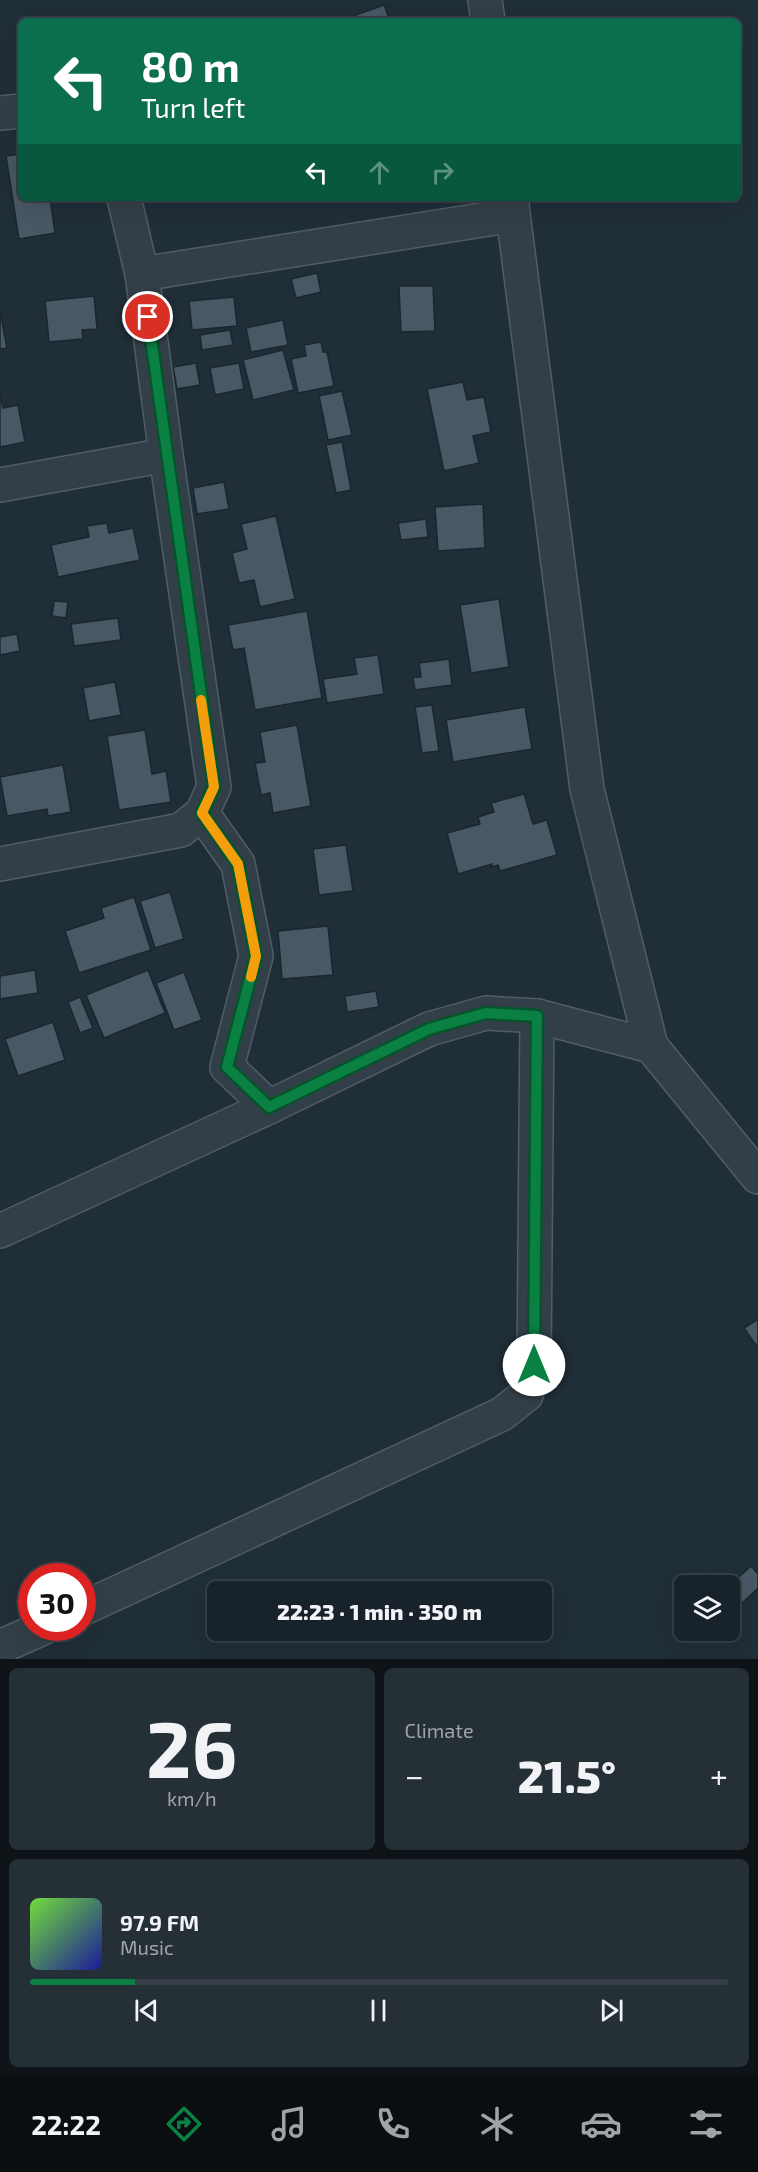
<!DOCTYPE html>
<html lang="en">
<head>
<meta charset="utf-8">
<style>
	:root { --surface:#18222a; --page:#252f36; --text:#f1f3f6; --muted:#9fa4a8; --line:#363f47; --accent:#0b8043 }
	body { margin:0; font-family:"Exo 2",sans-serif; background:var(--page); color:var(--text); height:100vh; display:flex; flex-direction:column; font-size:22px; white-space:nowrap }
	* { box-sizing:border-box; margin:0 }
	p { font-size:20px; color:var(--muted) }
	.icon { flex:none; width:33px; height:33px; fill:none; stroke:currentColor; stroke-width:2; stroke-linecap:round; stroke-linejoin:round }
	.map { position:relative; height:1659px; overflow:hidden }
	.panel { display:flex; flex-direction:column; gap:9px; padding:9px; background:#0d1317; flex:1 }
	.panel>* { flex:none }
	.banner { position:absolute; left:18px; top:18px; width:723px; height:183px; border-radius:9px; box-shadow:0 6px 24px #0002,0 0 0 2px var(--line); background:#0b6e4f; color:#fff; overflow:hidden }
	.tools { position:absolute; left:674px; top:1575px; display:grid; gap:12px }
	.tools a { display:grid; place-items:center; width:66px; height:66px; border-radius:9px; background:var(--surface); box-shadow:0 6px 24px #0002,0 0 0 2px var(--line); font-size:30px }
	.speed { position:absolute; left:18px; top:1563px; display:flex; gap:12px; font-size:30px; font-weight:700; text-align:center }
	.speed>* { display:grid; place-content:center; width:78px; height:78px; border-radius:50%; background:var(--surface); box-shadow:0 6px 24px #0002,0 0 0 2px var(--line); line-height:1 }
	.speed .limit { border:9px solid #d22; background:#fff; color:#111 }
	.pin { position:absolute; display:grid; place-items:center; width:51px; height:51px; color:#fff; margin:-26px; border:3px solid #fff; border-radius:50%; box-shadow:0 2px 6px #0007 }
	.me { position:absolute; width:66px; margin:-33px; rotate:0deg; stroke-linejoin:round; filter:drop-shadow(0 0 4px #0008) }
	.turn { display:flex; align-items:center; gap:21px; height:126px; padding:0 24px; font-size:27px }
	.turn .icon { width:78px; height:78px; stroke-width:2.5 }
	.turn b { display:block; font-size:42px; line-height:51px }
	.lanes { display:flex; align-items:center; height:57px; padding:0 24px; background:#0003; justify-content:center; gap:30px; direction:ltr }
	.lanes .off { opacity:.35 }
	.big { font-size:45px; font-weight:800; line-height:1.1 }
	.panel .card { flex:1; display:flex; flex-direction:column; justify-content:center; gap:9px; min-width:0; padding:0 21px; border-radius:9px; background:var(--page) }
	.panel .dial { align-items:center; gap:0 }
	.dial b { font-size:78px; line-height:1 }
	.song { display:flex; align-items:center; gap:18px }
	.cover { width:72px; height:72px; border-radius:9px; background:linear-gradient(135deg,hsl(100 70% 55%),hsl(240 70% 35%)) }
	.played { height:6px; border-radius:3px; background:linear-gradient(90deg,var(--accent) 15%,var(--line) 15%) }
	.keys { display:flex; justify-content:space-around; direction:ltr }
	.heat { display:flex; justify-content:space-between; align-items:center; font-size:33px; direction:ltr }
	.panel .tiles { flex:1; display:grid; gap:9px; grid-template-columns:1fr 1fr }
	.card:last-child { grid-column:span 2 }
	.trip { position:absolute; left:207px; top:1581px; width:345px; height:60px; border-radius:9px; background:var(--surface); box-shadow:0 6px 24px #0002,0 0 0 2px var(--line); font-weight:800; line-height:60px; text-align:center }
	.dock { display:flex; height:96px; justify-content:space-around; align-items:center; background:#0a0e11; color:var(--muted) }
	.dock .icon { width:42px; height:42px }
	.dock .current { color:var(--accent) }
	.dock b { font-size:27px; color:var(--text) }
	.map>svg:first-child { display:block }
	.building { fill:#485864; stroke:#1b262f; stroke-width:1.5 }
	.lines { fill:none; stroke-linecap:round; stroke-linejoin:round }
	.minor-casing { stroke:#515d66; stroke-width:36 }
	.minor { stroke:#333f48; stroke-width:33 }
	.route-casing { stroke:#07532c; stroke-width:15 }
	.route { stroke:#0b8043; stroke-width:10 }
	.slow { stroke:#f59e0b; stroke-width:10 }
</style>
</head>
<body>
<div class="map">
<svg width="758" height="1659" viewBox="0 0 758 1659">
	<rect width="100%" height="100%" fill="#202e38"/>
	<g class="building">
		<polygon points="384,5 390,21 354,21 353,16"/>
		<polygon points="21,154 21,198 50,198 55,233 19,239 6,156"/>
		<polygon points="317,273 321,292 296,298 291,279"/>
		<polygon points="399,286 433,286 435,331 401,332"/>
		<polygon points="94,296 97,329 82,330 83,339 49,342 45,301"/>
		<polygon points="234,297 237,326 192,330 189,301"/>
		<polygon points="0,311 7,348 0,349"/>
		<polygon points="283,320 288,345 251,352 246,328"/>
		<polygon points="230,330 233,345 202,350 200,335"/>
		<polygon points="321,342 323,352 327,352 334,386 298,393 291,359 306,356 304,345"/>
		<polygon points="283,350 294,390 253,400 243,360"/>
		<polygon points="196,363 200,385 177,389 173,367"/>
		<polygon points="239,363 244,389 215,395 210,368"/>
		<polygon points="463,382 467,400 484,397 491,432 473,436 479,463 444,471 427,389"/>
		<polygon points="342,391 352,435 328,440 319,396"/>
		<polygon points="0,394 3,408 18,405 25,442 0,447"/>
		<polygon points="342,442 351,490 336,493 326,445"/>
		<polygon points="224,482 229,509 197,514 193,488"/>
		<polygon points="483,504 485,548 438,551 435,507"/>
		<polygon points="276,516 295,599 260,607 254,580 239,583 232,553 247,549 241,524"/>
		<polygon points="426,519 428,537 401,540 398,523"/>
		<polygon points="107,523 109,533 133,528 140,560 58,577 51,545 89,537 87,526"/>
		<polygon points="499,599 509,667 471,673 460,605"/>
		<polygon points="54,601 68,602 66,618 52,616"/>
		<polygon points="307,611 322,698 255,710 244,648 233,650 228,625"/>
		<polygon points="118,618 121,640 74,646 71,624"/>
		<polygon points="17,634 20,651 0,655 0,637"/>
		<polygon points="378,655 384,694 327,703 323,679 357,674 354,658"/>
		<polygon points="449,659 452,685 415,690 413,677 421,677 419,663"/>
		<polygon points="115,682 121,715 89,721 83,688"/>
		<polygon points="432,705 439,751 422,753 415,707"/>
		<polygon points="525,707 532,749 453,762 446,720"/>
		<polygon points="297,725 311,806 273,813 270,793 261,795 255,763 265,762 260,732"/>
		<polygon points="145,730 152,774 166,771 171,802 119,810 107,736"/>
		<polygon points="63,765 71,812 48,816 47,809 7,816 0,777"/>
		<polygon points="524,794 533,824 547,820 557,855 500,871 498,865 492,867 492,864 458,874 447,833 480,824 478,817 494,812 491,803"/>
		<polygon points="346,845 353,891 319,895 313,849"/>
		<polygon points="170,892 184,939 155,948 140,901"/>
		<polygon points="134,897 151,950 79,973 65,931 104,918 101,908"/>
		<polygon points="328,926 333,975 282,979 278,931"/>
		<polygon points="35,970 38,993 0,999 0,976"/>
		<polygon points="148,970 165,1013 104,1038 86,995"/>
		<polygon points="184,972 202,1020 174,1030 156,983"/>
		<polygon points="376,991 379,1007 347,1012 345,996"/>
		<polygon points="80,997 93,1028 80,1033 68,1002"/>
		<polygon points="53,1022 65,1060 18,1076 5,1039"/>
		<polygon points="758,1319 758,1348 744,1328"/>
		<polygon points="751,1566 758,1574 758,1588 735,1610 729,1604 729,1586"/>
	</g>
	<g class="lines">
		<g class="minor-casing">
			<g id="minor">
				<polyline points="485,0 488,21"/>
				<polyline points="0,113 21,111"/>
				<polyline points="511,198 587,789 651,1046"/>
				<polyline points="142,274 513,215"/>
				<polyline points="0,485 166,455"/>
				<polyline points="202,813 238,864 256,956 227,1067 269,1107"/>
				<polyline points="0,864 181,830 202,813 214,787 166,455 142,274 124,198"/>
				<polyline points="0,1231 269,1107 429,1029 486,1013 537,1016 651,1046 758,1177"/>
				<polyline points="82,1609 502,1414 526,1395 534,1365 537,1016"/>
				<polyline points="0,1647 43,1628"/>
			</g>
		</g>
		<use href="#minor" class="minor"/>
	</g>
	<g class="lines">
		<g class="route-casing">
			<polyline id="route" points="148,317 214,787 202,813 238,864 256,956 227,1067 269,1107 429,1029 486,1013 537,1016 534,1365"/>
		</g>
		<use href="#route" class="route"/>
		<polyline class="slow" points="201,700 214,787 202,813 238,864 256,956 251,977"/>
	</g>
</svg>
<div class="tools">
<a><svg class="icon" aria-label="layers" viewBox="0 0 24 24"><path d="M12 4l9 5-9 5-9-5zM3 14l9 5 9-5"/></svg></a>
</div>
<div class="speed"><div class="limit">30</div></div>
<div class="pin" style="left:148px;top:317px;background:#d93025"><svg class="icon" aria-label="arrive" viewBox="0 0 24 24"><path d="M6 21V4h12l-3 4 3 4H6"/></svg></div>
<svg class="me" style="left:534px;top:1365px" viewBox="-20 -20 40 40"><circle r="19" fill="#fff"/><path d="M0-13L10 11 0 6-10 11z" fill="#0b8043"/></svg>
<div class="trip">22:23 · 1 min · 350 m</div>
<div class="banner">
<div class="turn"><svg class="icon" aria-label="left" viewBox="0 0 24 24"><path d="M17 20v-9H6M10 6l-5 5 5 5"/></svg><div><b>80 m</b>Turn left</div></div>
<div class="lanes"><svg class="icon" aria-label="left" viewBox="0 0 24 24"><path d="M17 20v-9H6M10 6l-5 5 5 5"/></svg><svg class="icon off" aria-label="ahead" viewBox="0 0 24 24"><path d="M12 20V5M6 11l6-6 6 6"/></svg><svg class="icon off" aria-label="right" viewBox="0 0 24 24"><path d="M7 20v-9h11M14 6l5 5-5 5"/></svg></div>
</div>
</div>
<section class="panel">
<div class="tiles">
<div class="card dial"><b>26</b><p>km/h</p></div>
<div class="card"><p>Climate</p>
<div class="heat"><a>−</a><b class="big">21.5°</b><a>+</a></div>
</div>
<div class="card">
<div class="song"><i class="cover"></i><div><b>97.9 FM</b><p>Music</p></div></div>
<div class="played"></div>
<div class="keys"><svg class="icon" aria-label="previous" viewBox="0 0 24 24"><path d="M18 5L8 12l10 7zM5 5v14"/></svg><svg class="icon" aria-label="pause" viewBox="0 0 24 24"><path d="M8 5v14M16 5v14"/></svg><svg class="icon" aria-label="next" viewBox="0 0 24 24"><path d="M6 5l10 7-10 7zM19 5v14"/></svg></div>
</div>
</div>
</section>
<nav class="dock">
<b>22:22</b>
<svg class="icon current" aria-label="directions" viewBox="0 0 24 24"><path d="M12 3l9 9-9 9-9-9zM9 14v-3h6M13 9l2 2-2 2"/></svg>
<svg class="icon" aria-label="music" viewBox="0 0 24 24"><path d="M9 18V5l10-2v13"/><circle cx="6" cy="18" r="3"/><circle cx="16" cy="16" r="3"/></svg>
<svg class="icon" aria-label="phone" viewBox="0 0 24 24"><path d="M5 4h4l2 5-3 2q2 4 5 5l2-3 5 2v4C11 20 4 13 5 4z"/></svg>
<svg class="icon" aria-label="climate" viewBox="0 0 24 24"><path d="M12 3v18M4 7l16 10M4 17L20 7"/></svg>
<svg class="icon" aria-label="car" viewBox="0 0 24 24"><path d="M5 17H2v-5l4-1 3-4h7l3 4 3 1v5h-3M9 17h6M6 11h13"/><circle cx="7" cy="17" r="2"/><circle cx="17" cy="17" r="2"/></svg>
<svg class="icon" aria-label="filters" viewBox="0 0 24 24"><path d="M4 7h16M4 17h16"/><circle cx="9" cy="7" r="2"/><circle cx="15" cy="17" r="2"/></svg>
</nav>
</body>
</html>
